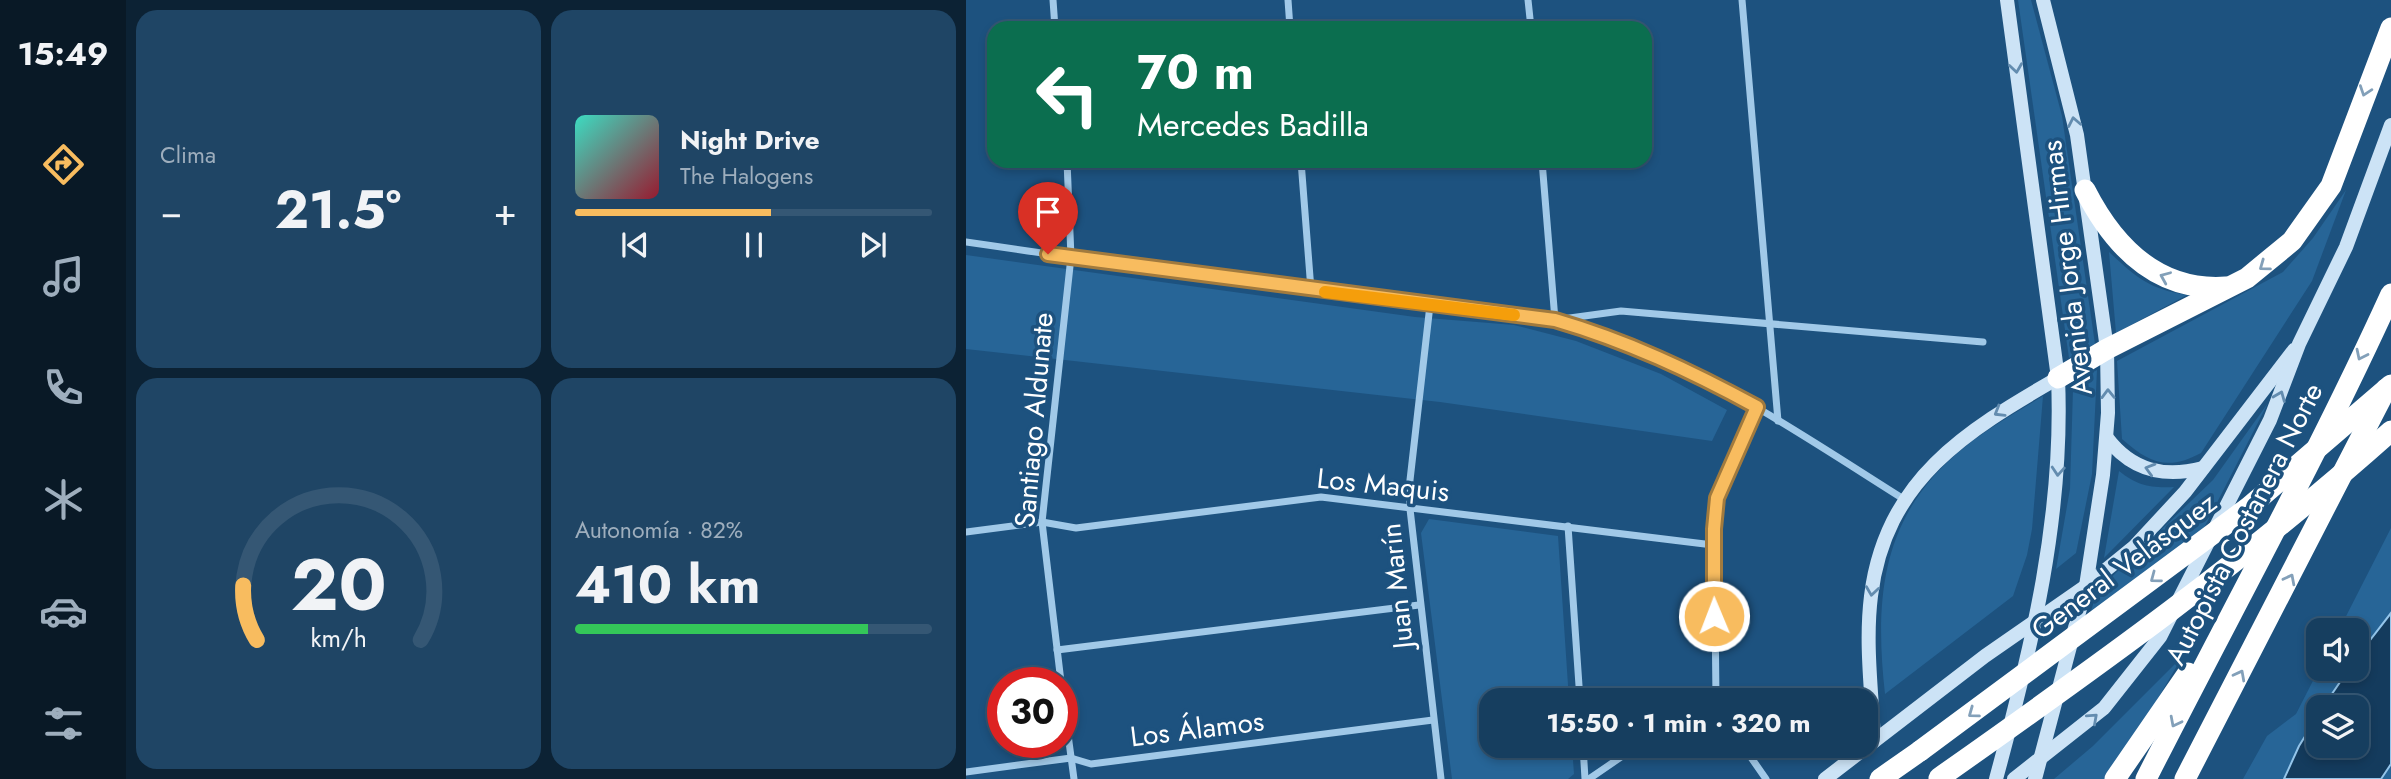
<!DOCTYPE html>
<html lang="es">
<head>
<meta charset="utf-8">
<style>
	:root { --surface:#163e5f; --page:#1f4565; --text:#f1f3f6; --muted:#9eaebd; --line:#355774; --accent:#f8bc5f }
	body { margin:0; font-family:Jost,sans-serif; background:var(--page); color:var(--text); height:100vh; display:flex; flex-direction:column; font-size:26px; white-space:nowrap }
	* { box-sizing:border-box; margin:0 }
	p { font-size:23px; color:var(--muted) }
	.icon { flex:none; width:38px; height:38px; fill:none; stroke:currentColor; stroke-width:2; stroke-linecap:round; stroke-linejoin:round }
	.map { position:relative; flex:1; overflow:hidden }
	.sheet { display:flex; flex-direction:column; gap:10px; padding:10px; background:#0c2234; width:840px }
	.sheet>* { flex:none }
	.hud { position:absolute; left:21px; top:21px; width:665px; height:147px; border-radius:21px; box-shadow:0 4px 10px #0003,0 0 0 2px var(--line); background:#0b6e4f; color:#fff; overflow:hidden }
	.fabs { position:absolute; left:1340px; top:618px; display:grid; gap:14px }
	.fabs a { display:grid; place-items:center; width:63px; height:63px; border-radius:14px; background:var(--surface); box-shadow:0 4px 10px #0003,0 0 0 2px var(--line); font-size:35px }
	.speed { position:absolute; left:21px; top:667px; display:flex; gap:14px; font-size:35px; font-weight:700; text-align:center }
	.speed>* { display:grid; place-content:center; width:91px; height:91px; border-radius:50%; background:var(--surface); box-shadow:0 4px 10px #0003,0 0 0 2px var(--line); line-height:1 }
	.speed .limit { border:10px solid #d22; background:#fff; color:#111 }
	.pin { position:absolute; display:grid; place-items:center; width:60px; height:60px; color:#fff; margin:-72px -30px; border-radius:50% 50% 50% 0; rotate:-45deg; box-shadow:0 0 7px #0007 }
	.pin .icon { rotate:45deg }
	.me { position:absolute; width:77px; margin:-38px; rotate:359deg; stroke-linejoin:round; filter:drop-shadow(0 0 5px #0008) }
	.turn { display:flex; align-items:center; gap:24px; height:147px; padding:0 35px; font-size:32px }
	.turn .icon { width:91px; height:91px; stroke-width:2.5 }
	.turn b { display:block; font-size:49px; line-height:60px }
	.big { font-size:52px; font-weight:700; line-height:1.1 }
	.sheet .tile { flex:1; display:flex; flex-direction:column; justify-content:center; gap:10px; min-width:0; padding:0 24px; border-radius:21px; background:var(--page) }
	.sheet .dial { align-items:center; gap:0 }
	.dial svg { height:182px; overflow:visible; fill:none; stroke:var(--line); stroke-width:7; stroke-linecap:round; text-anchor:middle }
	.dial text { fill:var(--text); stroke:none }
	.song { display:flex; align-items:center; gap:21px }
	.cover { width:84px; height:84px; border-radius:10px; background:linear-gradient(135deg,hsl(170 70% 55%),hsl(350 70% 35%)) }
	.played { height:7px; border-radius:4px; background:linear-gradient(90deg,var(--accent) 55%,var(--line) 55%) }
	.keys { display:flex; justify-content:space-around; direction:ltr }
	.heat { display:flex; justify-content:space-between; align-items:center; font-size:38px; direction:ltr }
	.charge { height:10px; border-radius:5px; background:linear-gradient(90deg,#34c759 82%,var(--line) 0) }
	.sheet .tiles { flex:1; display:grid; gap:10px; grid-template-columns:repeat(2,1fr) }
	.trip { position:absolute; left:513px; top:688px; width:399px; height:70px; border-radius:21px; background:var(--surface); box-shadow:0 4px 10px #0003,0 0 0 2px var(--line); font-weight:700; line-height:70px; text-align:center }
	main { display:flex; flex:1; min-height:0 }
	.tabs { display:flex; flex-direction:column; width:126px; justify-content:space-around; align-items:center; background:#091926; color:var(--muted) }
	.tabs .icon { width:49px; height:49px }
	.tabs .current { color:var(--accent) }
	.tabs b { font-size:32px; color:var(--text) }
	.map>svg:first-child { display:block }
	.green { fill:#276597; fill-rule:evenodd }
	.water { fill:#143b5d; stroke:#94c5ea; stroke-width:2 }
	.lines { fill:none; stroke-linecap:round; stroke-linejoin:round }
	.street { stroke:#a1c9e8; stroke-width:7 }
	.secondary { stroke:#cce3f6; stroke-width:14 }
	.highway { stroke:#fff; stroke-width:21 }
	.highway-bridge { stroke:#fff; stroke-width:21 }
	.oneway { stroke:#638caf }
	.oneway2 { stroke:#83a0b9 }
	.route-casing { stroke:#a17a3e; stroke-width:18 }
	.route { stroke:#f8bc5f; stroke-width:12 }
	.slow { stroke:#f59e0b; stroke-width:12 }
	.labels { text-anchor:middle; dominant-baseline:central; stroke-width:7; stroke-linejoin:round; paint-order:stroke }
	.street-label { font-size:28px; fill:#fff; stroke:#1d527f }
</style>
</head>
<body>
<main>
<nav class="tabs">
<b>15:49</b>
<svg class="icon current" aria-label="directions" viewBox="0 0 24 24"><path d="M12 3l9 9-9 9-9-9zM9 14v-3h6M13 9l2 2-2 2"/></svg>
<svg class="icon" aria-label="music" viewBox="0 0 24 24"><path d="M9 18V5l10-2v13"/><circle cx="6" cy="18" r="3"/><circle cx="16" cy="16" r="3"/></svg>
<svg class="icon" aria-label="phone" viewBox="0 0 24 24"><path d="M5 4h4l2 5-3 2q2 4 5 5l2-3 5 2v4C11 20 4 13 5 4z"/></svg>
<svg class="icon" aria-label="climate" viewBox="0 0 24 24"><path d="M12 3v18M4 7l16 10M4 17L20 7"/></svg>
<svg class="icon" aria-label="car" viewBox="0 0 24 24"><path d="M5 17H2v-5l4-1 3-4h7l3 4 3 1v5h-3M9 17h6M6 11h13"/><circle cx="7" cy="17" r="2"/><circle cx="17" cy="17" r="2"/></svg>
<svg class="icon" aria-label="filters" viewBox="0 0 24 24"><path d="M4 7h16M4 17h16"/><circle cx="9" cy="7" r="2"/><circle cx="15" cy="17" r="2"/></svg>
</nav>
<section class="sheet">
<div class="tiles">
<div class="tile"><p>Clima</p>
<div class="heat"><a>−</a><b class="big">21.5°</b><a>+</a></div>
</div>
<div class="tile">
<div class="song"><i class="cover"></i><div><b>Night Drive</b><p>The Halogens</p></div></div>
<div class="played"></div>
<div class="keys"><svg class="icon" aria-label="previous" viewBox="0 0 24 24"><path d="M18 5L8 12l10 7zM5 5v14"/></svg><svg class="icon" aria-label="pause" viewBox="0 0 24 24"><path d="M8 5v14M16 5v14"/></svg><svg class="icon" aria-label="next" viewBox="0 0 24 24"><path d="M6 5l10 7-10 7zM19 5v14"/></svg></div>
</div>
<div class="tile dial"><svg viewBox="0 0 100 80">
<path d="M14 69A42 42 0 1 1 86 69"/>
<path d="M14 69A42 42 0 0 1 8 45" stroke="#f8bc5f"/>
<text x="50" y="56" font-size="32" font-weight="700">20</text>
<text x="50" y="72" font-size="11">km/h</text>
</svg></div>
<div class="tile"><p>Autonomía · 82%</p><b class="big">410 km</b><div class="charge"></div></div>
</div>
</section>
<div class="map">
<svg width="1425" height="779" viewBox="0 0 1425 779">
	<rect width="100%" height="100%" fill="#1d527f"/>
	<g class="green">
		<polygon points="1052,0 1065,0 1096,116 1129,344 1103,358"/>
		<path d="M 1380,190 L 1346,281 L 1235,453 C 1202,471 1183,463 1156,439 L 1151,361 L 1317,272 L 1347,238 Z"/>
		<path d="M 1143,252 C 1171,278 1183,289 1221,295 L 1150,333 Z"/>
		<polygon points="0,255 449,317 548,325 610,341 695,374 761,410 746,441 474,402 0,349"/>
		<polygon points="1131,370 1126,474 1110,553 1090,569 1104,489 1107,389 1118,377"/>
		<path d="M 1077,396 L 1066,529 L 1061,555 L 1047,596 L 919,694 C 908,595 916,512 1000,446 C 1024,427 1051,412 1077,396 Z"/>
		<polygon points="1302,403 1238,528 1125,612 1130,592 1247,480"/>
		<path d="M 1153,471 C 1172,486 1184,488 1208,487 L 1138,558 Z"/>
		<polygon points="463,519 592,536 603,700 525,700 525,746 606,746 608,774 602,779 486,779 455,533"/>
		<path d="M 1425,528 L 1425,779 L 1277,779 L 1301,736 L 1330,714 L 1353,669 L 1391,668 L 1391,630 L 1373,630 ZM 1353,707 L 1391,707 L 1391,746 L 1353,746 Z"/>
		<polygon points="1216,657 1145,779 1088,779 1127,746"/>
	</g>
	<polygon class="water" points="1425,613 1425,764 1415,779 1318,779 1333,746 1353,714 1353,746 1391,746 1391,707 1357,707 1383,669 1391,668 1391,657"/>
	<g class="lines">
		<g class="street">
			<polyline points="87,0 89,28"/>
			<polyline points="322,0 324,28"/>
			<polyline points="562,0 565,28"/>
			<polyline points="776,0 812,421"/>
			<polyline points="335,161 345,290"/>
			<polyline points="576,161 589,320 655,311 1017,342"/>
			<path d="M 0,242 C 131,261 262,280 393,296 C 470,306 565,309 638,334 C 747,373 842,439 939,500"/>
			<polyline points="464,305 444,480 444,509 475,779"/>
			<polyline points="602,526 614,700"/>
			<polyline points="0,532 76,522 110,528 355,497 747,545"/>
			<polyline points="91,650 453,605"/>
			<polyline points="95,682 76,522 105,257 101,161"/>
			<polyline points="96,690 108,779"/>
			<polyline points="737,700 749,691"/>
			<polyline points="750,700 748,512 756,484 791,407"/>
			<polyline points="617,746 619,779"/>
			<polyline points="777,746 800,779"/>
			<polyline points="0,772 105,758 125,764 467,720"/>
			<polyline points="623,779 671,746"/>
		</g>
		<g class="secondary">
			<path d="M 1141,438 C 1166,471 1198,478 1237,468"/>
			<path d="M 908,741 C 906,693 899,644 905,596 C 919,480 1000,431 1092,378"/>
			<polyline points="859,779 1019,656 1120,586 1168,547 1219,492 1328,350"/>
			<path d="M 1030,779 C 1066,647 1098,515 1092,378 L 1041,0"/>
			<polyline points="1048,779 1138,708 1194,637 1304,420 1333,344 1380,247 1425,125"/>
			<polyline points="1069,779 1120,586 1137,475 1142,413 1141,349 1111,135 1077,0"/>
		</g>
		<g class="highway">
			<path d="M 1119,190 C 1148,247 1192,292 1260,287"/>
			<polyline points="1092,378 1141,349 1281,278 1326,241 1365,186 1425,28"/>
			<polyline points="914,779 954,751"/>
			<polyline points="1149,779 1222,673"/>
			<path d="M 1180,779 C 1262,617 1350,459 1425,294"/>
			<polyline points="1219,779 1420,389"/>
		</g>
		<g class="highway-bridge">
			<polyline points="954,751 1283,507 1425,385"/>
			<path d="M 973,778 C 1129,668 1282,559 1425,431"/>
		</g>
	</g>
	<defs><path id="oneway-chevron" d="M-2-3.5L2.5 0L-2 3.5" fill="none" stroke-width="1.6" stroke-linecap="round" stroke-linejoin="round" transform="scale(1.75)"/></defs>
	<g class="oneway">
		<use href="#oneway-chevron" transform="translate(1050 68) rotate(82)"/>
		<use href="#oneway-chevron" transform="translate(1108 122) rotate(-101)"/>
		<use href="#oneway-chevron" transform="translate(1142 394) rotate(-91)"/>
		<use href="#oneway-chevron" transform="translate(1314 396) rotate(-68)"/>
		<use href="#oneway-chevron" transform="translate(1033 412) rotate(149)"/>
		<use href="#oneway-chevron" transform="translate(1184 469) rotate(-164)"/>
		<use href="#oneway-chevron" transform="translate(1092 471) rotate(94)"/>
		<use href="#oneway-chevron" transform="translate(906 591) rotate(98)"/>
		<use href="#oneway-chevron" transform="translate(1127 718) rotate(-42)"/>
	</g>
	<g class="oneway2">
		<use href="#oneway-chevron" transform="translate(1399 91) rotate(109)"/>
		<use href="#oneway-chevron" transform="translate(1298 266) rotate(144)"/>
		<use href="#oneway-chevron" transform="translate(1199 277) rotate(-157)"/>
		<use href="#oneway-chevron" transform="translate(1395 355) rotate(116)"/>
		<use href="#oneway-chevron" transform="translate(1189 578) rotate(143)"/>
		<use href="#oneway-chevron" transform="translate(1324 579) rotate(-63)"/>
		<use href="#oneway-chevron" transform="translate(1274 675) rotate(-62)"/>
		<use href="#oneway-chevron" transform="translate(1007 713) rotate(144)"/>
		<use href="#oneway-chevron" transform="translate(1209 722) rotate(117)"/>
	</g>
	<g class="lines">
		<g class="route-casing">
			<path id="route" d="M 82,254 L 589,320 C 661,341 725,371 791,407 L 751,498 L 748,529 L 748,616"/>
		</g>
		<use href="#route" class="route"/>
		<polyline class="slow" points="359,292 548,315"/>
	</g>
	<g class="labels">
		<g class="street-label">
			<text transform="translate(1101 268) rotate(-97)">Avenida Jorge Hirmas</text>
			<text transform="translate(68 420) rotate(-85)">Santiago Aldunate</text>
			<text transform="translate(417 485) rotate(6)">Los Maquis</text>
			<text transform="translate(1278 524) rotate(-63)">Autopista Costanera Norte</text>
			<text transform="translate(1158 566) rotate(-37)">General Velásquez</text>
			<text transform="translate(431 586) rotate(-96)">Juan Marín</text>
			<text transform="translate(231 729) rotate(-7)">Los Álamos</text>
		</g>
	</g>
</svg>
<div class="fabs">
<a><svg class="icon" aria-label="sound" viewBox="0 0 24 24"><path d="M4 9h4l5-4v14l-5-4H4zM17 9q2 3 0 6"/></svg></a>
<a><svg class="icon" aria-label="layers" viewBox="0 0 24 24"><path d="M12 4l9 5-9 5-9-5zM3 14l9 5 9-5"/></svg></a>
</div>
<div class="speed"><div class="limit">30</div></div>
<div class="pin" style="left:82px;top:254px;background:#d93025"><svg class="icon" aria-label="arrive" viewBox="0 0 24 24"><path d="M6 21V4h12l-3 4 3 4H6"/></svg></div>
<svg class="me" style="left:748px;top:616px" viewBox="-20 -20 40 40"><circle r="17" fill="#f8bc5f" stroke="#fff" stroke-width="3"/><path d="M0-11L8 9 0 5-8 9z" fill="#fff"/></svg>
<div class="trip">15:50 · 1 min · 320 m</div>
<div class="hud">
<div class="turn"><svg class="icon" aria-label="left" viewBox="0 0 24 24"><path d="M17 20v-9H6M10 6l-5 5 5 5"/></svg><div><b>70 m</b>Mercedes Badilla</div></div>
</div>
</div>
</main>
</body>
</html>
